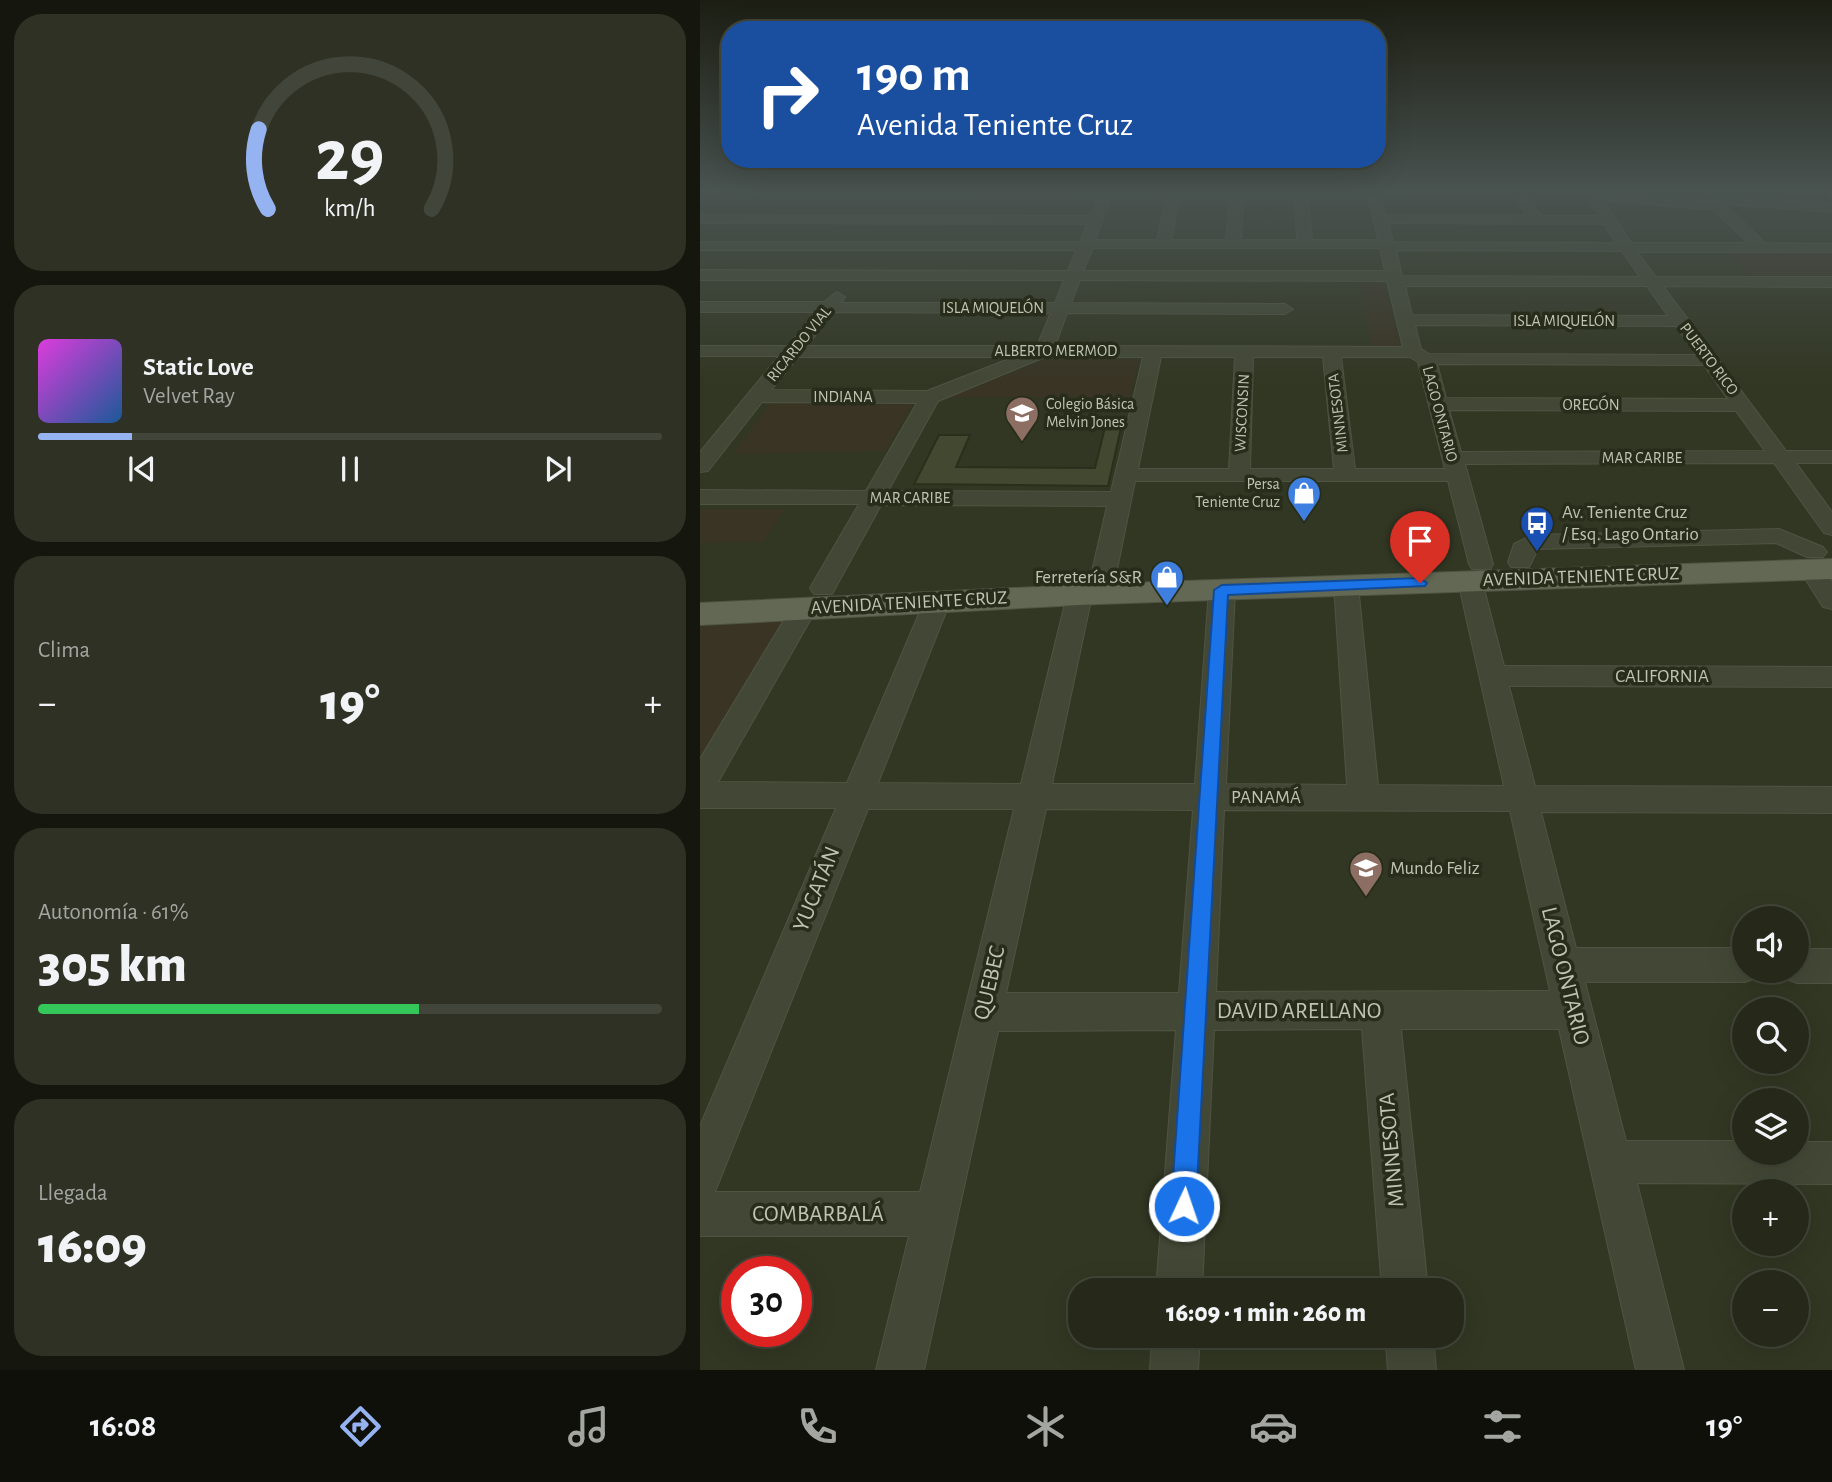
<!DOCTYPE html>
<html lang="es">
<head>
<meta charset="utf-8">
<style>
	:root { --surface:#26291a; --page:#2e3123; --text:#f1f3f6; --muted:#a4a6a2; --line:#424539; --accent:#95b2f1 }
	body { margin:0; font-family:"Alegreya Sans",sans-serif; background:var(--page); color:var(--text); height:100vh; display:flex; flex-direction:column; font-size:26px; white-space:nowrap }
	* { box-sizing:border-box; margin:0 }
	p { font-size:23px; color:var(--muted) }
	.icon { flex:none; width:38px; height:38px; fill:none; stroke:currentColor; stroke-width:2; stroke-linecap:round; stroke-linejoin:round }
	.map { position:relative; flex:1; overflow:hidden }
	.sheet { display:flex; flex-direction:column; gap:14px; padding:14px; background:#15170e; width:700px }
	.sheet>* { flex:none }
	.top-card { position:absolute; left:21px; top:21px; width:665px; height:147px; border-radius:28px; box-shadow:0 7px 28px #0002,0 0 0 2px var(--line); background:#1a4fa0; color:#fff; overflow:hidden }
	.fabs { position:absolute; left:1032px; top:906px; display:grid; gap:14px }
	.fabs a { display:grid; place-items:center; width:77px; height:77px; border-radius:50%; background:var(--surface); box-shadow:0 7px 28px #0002,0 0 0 2px var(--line); font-size:35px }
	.speed { position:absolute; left:21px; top:1256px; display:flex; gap:14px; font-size:35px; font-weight:700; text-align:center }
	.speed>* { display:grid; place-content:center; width:91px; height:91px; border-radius:50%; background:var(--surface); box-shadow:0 7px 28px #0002,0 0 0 2px var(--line); line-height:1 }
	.speed .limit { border:10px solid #d22; background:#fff; color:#111 }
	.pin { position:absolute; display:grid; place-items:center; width:60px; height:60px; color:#fff; margin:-72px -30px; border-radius:50% 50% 50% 0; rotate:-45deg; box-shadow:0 0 7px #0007 }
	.pin .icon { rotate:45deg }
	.me { position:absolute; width:77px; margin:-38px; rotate:3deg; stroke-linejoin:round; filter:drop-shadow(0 0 5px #0008) }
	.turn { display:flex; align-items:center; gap:24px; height:147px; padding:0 21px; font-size:32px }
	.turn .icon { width:91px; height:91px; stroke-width:2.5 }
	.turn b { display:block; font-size:49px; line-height:60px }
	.big { font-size:52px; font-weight:800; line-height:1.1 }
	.sheet .tile { flex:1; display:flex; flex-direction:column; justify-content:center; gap:10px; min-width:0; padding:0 24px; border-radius:28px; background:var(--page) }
	.sheet .dial { align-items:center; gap:0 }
	.dial svg { height:182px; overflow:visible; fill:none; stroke:var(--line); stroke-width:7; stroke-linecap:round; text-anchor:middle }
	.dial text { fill:var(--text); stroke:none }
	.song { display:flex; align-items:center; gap:21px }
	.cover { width:84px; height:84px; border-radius:10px; background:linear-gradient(135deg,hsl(300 70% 55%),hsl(210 70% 35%)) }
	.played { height:7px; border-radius:4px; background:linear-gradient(90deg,var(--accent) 15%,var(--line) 15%) }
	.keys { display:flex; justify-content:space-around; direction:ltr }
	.heat { display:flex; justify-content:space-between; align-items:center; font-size:38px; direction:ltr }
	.charge { height:10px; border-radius:5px; background:linear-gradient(90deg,#34c759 61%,var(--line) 0) }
	.trip { position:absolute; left:368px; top:1278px; width:396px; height:70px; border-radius:28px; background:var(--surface); box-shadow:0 7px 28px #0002,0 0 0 2px var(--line); font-weight:800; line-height:70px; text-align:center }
	.dock { display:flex; height:112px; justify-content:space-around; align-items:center; background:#0f100a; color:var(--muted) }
	.dock .icon { width:49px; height:49px }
	.dock .active { color:var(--accent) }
	.dock b { font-size:32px; color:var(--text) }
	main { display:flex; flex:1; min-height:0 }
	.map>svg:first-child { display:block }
	.green { fill:#393424 }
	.building { fill:#434930; stroke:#2a2f1d; stroke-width:2 }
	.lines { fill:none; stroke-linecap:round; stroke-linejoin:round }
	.minor-casing { stroke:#4f5442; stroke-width:2 }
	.major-casing { stroke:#4f5442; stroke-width:2 }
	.minor { fill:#434836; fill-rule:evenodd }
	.major { fill:#636854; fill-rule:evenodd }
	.route { fill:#1a73e8; stroke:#114b97; stroke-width:2 }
	.labels { text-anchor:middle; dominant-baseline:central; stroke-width:7; stroke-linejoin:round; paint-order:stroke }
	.far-street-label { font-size:16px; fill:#bfc4b1; stroke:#282d1b }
	.far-poi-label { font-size:16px; fill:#bfc4b1; stroke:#282d1b; text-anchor:start }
	.poi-label { font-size:19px; fill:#bfc4b1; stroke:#282d1b; text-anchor:start }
	.street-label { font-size:19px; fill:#bfc4b1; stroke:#282d1b }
	.near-street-label { font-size:23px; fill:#bfc4b1; stroke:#282d1b }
</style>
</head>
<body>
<main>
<section class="sheet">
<div class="tile dial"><svg viewBox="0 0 100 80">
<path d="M14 69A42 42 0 1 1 86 69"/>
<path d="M14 69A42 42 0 0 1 10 34" stroke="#95b2f1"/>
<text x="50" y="56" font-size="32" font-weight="700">29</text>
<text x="50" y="72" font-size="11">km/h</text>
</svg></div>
<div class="tile">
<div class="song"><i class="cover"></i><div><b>Static Love</b><p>Velvet Ray</p></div></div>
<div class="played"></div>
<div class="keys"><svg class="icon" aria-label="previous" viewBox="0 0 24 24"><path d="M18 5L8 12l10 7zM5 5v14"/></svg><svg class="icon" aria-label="pause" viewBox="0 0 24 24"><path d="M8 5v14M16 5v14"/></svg><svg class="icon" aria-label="next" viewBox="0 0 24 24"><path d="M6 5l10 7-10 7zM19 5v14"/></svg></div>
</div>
<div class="tile"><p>Clima</p>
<div class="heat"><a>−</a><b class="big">19°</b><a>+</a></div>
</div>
<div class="tile"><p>Autonomía · 61%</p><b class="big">305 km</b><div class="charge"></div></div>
<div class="tile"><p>Llegada</p><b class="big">16:09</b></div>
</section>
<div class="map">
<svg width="1132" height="1370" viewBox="0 0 1132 1370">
	<rect width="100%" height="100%" fill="#323723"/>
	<g class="green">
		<polygon points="1026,250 1132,250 1132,279 1051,278"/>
		<polygon points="659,281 683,281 700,346 672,346"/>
		<polygon points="348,359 439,359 430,397 246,397"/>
		<polygon points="74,398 216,399 185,451 33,454"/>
		<polygon points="0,509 85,509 63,542 0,543"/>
		<polygon points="87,617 0,771 0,620"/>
	</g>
	<polygon class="building" points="407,419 422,423 408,486 214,484 239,435 270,435 256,467 395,468"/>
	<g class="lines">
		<g class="minor-casing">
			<g id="minor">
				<path d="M 0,189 L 763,191 L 756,195 L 681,194 L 686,215 L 827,215 L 812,192 L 815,189 L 824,189 L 841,216 L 899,216 L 883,189 L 1016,202 L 1016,197 L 1021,196 L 1132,204 L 1132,212 L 1024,204 L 1065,243 L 1132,244 L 1132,252 L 937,252 L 956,277 L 1132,277 L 1132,287 L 963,286 L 1086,451 L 1132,451 L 1132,463 L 1096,463 L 1132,512 L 1132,535 L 1124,533 L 1074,463 L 765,464 L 793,564 L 790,569 L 772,569 L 769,564 L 748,481 L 435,481 L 412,594 L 408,600 L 391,600 L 352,784 L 495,784 L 509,590 L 513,584 L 531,584 L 535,590 L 526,784 L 647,785 L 634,585 L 637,579 L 655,579 L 658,585 L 678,785 L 804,786 L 758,581 L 761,575 L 779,575 L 782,581 L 804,666 L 1132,667 L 1132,687 L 809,686 L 835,786 L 1132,787 L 1132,813 L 841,812 L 876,948 L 1045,948 L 1045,971 L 1061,971 L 1058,977 L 1045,982 L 885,982 L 926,1141 L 1045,1141 L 1045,1153 L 1097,1153 L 1097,1142 L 1132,1142 L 1132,1184 L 937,1183 L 984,1370 L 936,1370 L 859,1029 L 701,1029 L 728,1290 L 682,1290 L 662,1029 L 514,1030 L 502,1290 L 456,1290 L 476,1030 L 298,1031 L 224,1370 L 176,1370 L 209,1236 L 0,1236 L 0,1126 L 136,808 L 0,808 L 0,759 L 95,602 L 104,599 L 113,602 L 117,608 L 18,782 L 147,783 L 224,602 L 228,596 L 237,594 L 246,596 L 250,602 L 178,783 L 321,784 L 367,595 L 371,589 L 388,589 L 407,506 L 181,505 L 132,594 L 114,594 L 110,588 L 159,504 L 0,504 L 0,490 L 166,491 L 217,403 L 62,402 L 8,471 L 0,472 L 0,452 L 79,356 L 0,356 L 0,346 L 88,346 L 116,312 L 0,312 L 0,302 L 124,302 L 137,292 L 145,297 L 141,303 L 355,303 L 364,280 L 0,280 L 0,270 L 368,271 L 376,250 L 0,250 L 0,242 L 380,242 L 387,224 L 0,223 L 0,215 L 391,216 L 398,198 L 0,197 ZM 411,198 L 466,198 L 457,240 L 395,240 ZM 480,198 L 530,198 L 526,240 L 471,240 ZM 543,198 L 595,198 L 597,240 L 541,240 ZM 608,198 L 669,198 L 678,240 L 612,240 ZM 903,200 L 1014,210 L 1048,243 L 931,243 ZM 688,223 L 904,224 L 916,243 L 693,242 ZM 680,248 L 685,271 L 383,271 L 393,248 ZM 696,250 L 922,251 L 940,277 L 702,276 ZM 380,280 L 687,281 L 703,347 L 355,346 L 367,313 L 585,314 L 593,309 L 585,304 L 371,303 ZM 705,286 L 947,286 L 968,316 L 712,315 ZM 133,312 L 351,313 L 337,346 L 107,346 ZM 715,325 L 976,326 L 996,355 L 729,354 L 721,349 ZM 98,357 L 314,357 L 227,391 L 71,390 ZM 345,357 L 443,357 L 411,492 L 188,491 L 238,401 ZM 461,357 L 535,357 L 529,469 L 438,469 ZM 553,357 L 623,357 L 634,469 L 550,469 ZM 641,357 L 710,357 L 718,362 L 745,469 L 655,469 ZM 737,364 L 1004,365 L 1028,399 L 746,398 ZM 749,410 L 1036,411 L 1065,451 L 761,452 ZM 168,809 L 314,809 L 220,1192 L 15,1192 ZM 346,809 L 493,810 L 479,993 L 306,993 ZM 524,810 L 810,811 L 850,991 L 516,992 Z"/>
				<polygon points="1079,529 1123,547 1127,552 1123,557 1107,557 1076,543 838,549 829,567 811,567 808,562 814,544 832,535"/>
				<polygon points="1111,561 1120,563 1132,582 1132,609 1123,607 1099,569 1102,563"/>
				<polygon points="1097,949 1132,949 1132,983 1097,983 1084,978 1081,971 1097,971"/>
				<polygon points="452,1335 500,1335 498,1370 450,1370"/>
				<polygon points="685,1335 733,1335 736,1370 688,1370"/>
			</g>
		</g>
		<g class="major-casing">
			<g id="major">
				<polygon points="1120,189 1132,189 1132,197"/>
				<polygon points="1132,559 1132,579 399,604 0,625 0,603 399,584"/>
			</g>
		</g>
		<use href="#minor" class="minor"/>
		<use href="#major" class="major"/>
	</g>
	<linearGradient id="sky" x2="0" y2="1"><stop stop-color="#1c1e13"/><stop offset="0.5" stop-color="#495350"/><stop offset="1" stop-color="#495350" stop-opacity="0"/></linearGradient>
	<rect width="1132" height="381" fill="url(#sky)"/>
	<polygon class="route" points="720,578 727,583 725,586 528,595 496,1206 493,1215 484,1219 475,1215 471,1206 514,590 522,585"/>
	<defs>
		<g id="school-pin" transform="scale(1.75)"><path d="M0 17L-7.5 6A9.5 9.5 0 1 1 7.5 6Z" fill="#8d6e63" stroke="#282d1b"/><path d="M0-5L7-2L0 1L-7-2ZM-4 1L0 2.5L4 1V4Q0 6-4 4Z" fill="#fff"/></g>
		<g id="shop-pin" transform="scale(1.75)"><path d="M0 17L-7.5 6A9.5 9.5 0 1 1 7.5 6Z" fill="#3f7fe0" stroke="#282d1b"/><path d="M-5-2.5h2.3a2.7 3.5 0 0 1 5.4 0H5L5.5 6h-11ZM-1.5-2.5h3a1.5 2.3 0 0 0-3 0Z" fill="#fff"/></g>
		<g id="bus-pin" transform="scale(1.75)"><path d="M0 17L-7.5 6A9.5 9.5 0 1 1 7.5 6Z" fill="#1a4fb4" stroke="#282d1b"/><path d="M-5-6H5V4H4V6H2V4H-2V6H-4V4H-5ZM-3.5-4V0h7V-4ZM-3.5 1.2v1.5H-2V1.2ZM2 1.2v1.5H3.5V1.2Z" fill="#fff"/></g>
	</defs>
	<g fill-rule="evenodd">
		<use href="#school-pin" x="322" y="413"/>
		<use href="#shop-pin" x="604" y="493"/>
		<use href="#bus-pin" x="837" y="523"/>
		<use href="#shop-pin" x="467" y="577"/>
		<use href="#school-pin" x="666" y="868"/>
	</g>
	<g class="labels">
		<g class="far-street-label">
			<text x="293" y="308">ISLA MIQUELÓN</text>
			<text x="864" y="321">ISLA MIQUELÓN</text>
			<text transform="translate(99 344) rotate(-51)">RICARDO VIAL</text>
			<text x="356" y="351">ALBERTO MERMOD</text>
			<text transform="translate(1009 359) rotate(53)">PUERTO RICO</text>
			<text x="143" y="397">INDIANA</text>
			<text x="891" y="405">OREGÓN</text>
			<text transform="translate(542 413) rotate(-87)">WISCONSIN</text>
			<text transform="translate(638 413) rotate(-97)">MINNESOTA</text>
			<text transform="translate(740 414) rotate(75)">LAGO ONTARIO</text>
			<text x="942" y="458">MAR CARIBE</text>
			<text x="210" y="498">MAR CARIBE</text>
		</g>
		<g class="far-poi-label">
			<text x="346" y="404">Colegio Básica<tspan x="346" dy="18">Melvin Jones</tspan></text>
			<text x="580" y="484" text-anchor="end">Persa<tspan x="580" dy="18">Teniente Cruz</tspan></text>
		</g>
		<g class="poi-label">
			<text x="862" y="512">Av. Teniente Cruz<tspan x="862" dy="22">/ Esq. Lago Ontario</tspan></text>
			<text x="442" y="577" text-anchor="end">Ferretería S&amp;R</text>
			<text x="690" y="868">Mundo Feliz</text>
		</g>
		<g class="street-label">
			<text transform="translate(881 577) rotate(-2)">AVENIDA TENIENTE CRUZ</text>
			<text transform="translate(209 603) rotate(-3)">AVENIDA TENIENTE CRUZ</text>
			<text x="962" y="676">CALIFORNIA</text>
			<text x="566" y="797">PANAMÁ</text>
		</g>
		<g class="near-street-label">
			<text transform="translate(117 889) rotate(-68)">YUCATÁN</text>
			<text transform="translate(865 976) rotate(76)">LAGO ONTARIO</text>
			<text transform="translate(290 983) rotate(-77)">QUEBEC</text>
			<text x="599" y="1011">DAVID ARELLANO</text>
			<text transform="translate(692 1150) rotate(-95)">MINNESOTA</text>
			<text x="118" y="1214">COMBARBALÁ</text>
		</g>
	</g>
</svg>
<div class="fabs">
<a><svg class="icon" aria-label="sound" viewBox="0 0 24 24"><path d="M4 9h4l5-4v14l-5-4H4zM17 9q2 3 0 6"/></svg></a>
<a><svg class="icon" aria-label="search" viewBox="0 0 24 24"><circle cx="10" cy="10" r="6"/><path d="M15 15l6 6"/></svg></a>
<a><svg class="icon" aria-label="layers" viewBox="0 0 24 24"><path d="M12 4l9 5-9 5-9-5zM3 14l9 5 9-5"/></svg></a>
<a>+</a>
<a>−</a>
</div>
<div class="speed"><div class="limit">30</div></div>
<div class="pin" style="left:720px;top:583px;background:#d93025"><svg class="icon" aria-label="arrive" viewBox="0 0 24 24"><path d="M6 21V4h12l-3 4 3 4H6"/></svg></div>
<svg class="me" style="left:484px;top:1206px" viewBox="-20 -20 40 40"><circle r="17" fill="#1a73e8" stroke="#fff" stroke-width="3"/><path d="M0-11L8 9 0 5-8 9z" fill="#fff"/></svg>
<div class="trip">16:09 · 1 min · 260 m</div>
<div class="top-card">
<div class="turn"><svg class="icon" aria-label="right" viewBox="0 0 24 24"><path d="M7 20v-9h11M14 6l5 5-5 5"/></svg><div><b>190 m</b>Avenida Teniente Cruz</div></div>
</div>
</div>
</main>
<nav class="dock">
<b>16:08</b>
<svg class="icon active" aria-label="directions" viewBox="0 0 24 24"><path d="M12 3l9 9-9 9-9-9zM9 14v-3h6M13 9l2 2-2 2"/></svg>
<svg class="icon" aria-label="music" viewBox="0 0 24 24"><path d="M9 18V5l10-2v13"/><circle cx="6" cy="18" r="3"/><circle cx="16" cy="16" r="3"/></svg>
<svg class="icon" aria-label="phone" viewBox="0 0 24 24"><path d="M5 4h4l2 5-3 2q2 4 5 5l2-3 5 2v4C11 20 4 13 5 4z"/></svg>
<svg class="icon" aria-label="climate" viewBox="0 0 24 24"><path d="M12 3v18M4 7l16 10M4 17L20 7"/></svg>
<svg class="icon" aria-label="car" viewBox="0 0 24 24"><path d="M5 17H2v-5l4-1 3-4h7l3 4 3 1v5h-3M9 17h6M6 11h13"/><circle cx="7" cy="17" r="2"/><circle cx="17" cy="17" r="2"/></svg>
<svg class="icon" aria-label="filters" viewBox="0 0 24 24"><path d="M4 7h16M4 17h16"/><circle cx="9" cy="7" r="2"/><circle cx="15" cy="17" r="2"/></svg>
<b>19°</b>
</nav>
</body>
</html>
